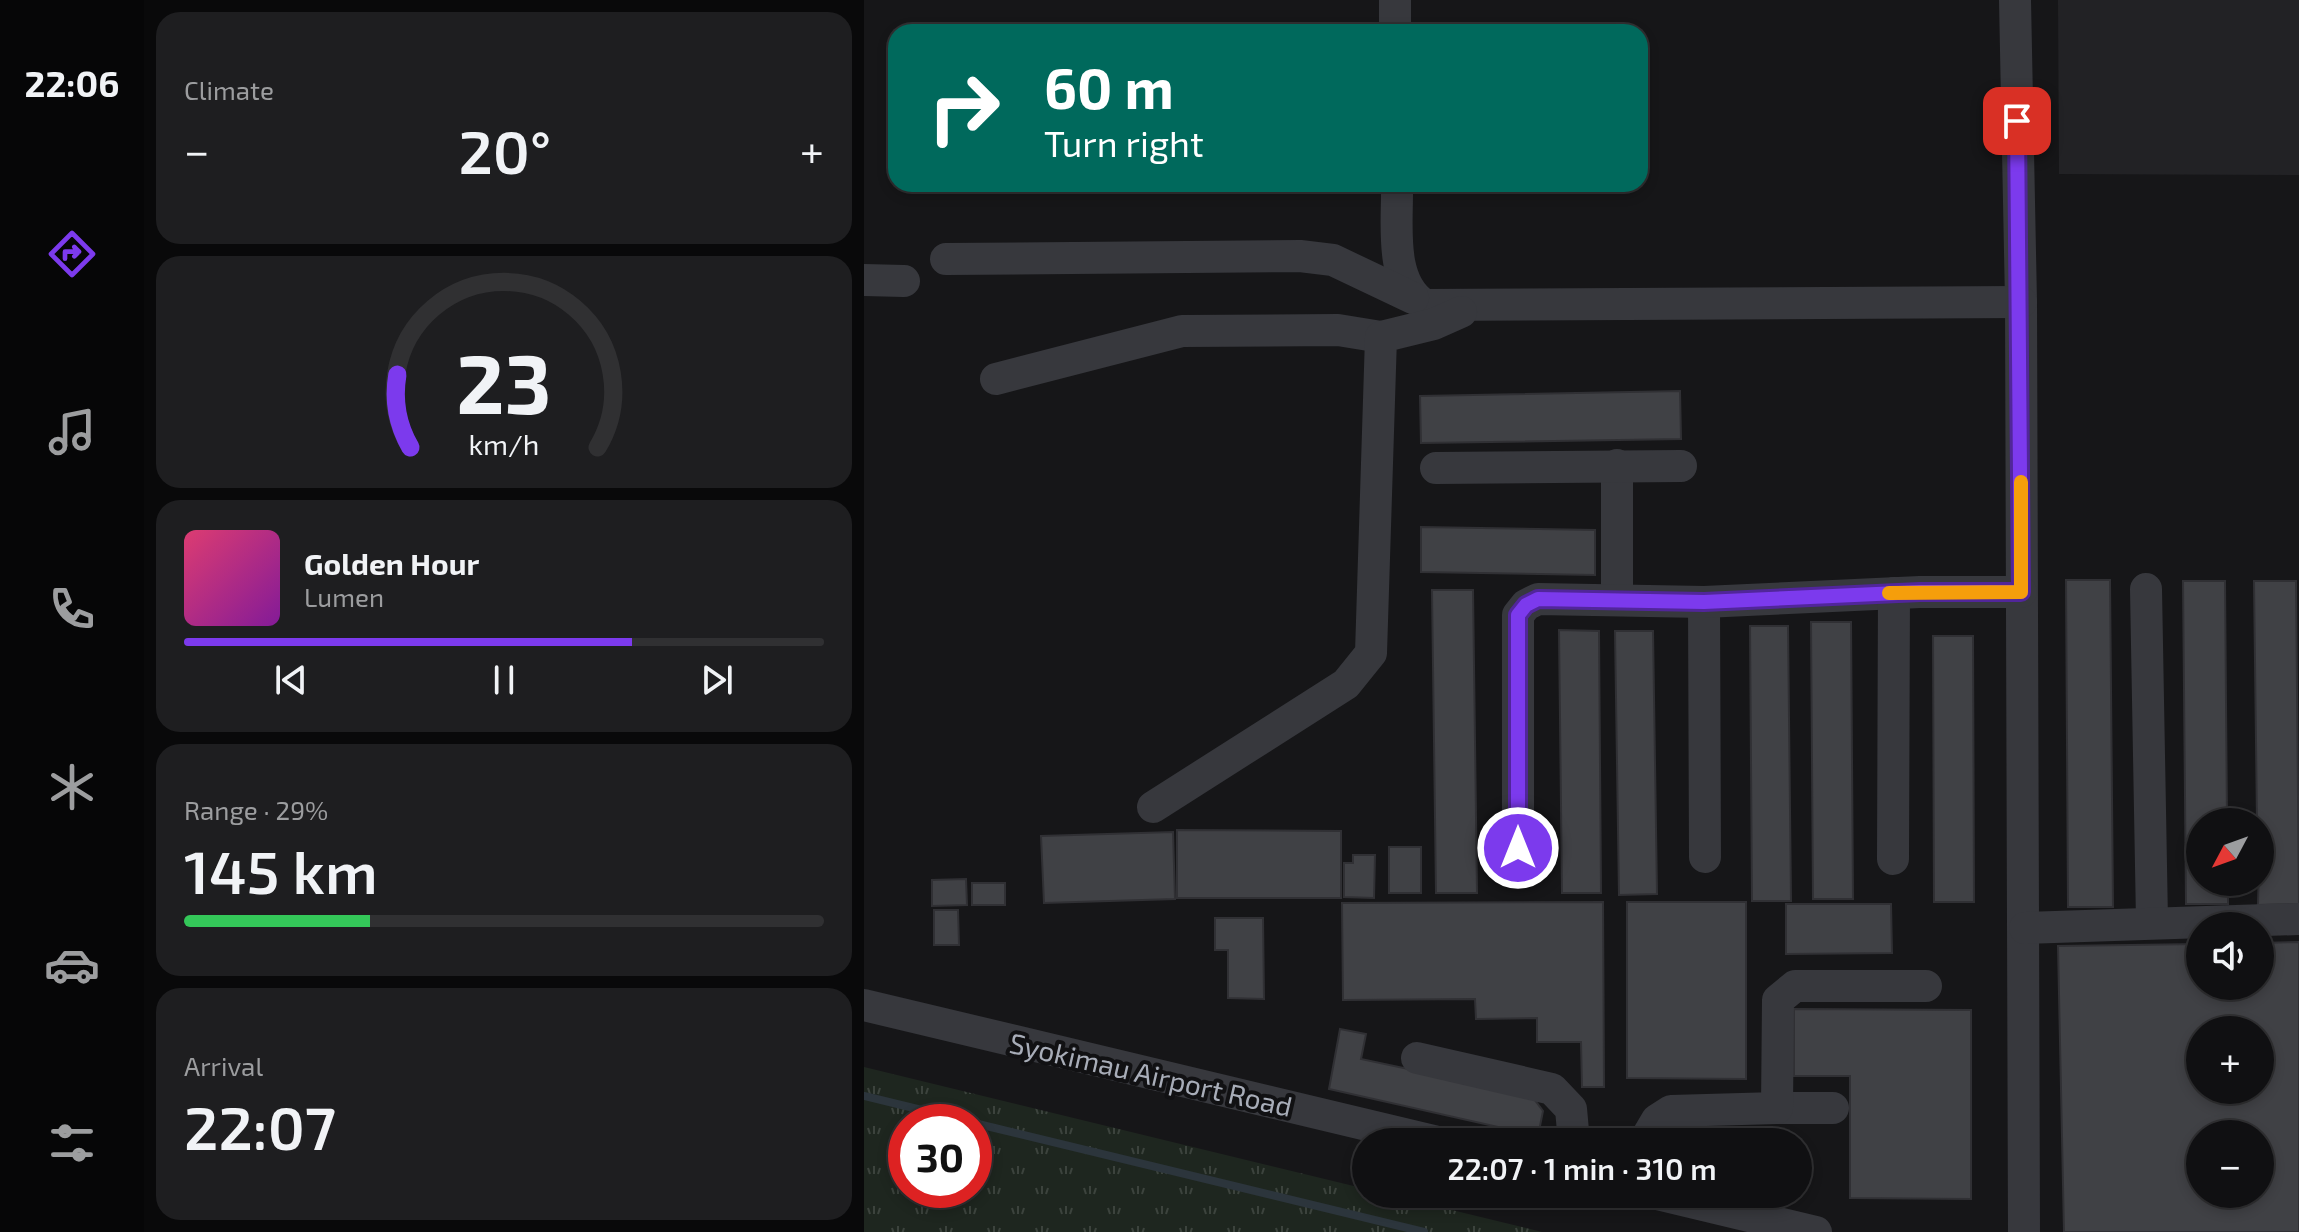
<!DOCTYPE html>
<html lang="en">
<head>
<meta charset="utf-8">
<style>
	:root { --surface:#101012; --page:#1e1e20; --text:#f1f3f6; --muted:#9c9d9f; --line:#303032; --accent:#7c3aed }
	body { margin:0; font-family:"Exo 2",sans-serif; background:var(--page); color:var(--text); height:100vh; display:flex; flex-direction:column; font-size:30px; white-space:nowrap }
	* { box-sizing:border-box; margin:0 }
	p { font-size:26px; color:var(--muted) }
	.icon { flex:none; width:44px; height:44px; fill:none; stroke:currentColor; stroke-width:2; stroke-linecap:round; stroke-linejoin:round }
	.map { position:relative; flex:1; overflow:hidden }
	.sheet { display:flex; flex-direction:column; gap:12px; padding:12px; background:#09090a; width:720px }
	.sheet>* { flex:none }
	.guide { position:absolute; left:24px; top:24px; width:760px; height:168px; border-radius:24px; box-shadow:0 4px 12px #0003,0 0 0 2px var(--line); background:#00695c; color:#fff; overflow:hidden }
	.needle { width:52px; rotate:229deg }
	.fabs { position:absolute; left:1322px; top:808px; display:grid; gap:16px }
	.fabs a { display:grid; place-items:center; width:88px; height:88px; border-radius:50%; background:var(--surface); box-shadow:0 4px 12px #0003,0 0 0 2px var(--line); font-size:40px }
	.speed { position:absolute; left:24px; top:1104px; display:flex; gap:16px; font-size:40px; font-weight:700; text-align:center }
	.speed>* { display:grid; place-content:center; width:104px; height:104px; border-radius:50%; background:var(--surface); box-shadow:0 4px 12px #0003,0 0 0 2px var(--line); line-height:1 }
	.speed .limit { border:12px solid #d22; background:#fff; color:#111 }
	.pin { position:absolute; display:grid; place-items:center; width:68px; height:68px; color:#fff; margin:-34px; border-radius:16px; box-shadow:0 4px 12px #0006 }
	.me { position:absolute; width:88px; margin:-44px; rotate:0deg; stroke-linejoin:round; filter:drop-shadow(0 0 6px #0008) }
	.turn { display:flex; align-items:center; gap:28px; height:168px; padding:0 24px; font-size:36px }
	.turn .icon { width:104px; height:104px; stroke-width:2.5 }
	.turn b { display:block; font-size:56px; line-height:68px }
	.big { font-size:60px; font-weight:600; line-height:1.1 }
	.sheet .card { flex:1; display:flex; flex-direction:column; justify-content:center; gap:12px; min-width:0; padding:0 28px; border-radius:24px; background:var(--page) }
	.sheet .dial { align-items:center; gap:0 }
	.dial svg { height:208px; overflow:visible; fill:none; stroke:var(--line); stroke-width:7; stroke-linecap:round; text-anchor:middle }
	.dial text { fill:var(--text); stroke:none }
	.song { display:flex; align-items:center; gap:24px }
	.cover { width:96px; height:96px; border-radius:12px; background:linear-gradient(135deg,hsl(340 70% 55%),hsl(290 70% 35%)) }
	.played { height:8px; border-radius:4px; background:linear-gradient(90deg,var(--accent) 70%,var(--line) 70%) }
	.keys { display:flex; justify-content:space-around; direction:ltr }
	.heat { display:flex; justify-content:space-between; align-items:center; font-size:44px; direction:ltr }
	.charge { height:12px; border-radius:6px; background:linear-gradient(90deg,#34c759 29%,var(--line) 0) }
	.trip { position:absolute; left:488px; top:1128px; width:460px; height:80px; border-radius:40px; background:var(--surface); box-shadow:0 4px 12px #0003,0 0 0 2px var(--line); font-weight:600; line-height:80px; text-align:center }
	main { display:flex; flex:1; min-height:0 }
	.tab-bar { display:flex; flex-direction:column; width:144px; justify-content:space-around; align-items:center; background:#060607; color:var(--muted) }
	.tab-bar .icon { width:56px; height:56px }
	.tab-bar .on { color:var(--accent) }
	.tab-bar b { font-size:36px; color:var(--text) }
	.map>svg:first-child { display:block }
	.built { fill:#222225 }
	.grass { fill:url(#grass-tufts); fill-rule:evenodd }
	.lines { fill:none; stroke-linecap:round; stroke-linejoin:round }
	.stream { stroke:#2c353c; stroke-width:8 }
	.building { fill:#404145; stroke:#303034; stroke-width:2; fill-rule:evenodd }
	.minor { stroke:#37383d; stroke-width:32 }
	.route-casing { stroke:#51269a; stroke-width:20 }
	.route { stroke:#7c3aed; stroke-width:14 }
	.slow { stroke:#f59e0b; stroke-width:14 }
	.labels { text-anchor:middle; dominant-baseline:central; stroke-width:8; stroke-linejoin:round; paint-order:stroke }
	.street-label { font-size:28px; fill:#a8adb8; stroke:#111113 }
</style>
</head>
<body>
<main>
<nav class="tab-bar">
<b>22:06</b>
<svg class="icon on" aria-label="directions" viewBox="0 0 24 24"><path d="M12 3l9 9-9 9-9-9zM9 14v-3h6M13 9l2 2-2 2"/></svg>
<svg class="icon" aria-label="music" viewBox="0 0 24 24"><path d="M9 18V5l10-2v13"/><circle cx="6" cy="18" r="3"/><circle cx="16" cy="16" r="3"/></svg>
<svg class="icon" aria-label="phone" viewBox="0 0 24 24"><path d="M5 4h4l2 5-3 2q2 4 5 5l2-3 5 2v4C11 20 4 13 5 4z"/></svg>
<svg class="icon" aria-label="climate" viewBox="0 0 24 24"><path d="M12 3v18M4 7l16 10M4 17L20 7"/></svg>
<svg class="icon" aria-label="car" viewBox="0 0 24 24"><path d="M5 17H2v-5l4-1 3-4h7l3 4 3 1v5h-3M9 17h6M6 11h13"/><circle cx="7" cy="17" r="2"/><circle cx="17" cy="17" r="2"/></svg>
<svg class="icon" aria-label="filters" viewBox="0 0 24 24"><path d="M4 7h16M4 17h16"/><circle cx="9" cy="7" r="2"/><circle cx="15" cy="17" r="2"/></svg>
</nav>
<section class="sheet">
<div class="card"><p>Climate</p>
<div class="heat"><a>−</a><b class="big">20°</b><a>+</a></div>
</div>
<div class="card dial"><svg viewBox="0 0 100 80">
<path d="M14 69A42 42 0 1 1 86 69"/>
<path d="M14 69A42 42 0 0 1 9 41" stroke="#7c3aed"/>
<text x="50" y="56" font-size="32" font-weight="700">23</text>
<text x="50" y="72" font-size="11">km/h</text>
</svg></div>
<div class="card">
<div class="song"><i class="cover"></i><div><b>Golden Hour</b><p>Lumen</p></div></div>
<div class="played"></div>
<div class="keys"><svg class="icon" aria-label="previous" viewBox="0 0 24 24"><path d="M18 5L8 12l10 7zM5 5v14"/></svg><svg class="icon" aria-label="pause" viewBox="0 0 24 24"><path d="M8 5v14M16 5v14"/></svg><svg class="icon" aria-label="next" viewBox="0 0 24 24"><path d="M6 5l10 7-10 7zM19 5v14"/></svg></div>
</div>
<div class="card"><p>Range · 29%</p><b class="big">145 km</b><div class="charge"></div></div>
<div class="card"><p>Arrival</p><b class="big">22:07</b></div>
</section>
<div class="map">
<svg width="1435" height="1232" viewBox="0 0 1435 1232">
	<defs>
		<pattern id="grass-tufts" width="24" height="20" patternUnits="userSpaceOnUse" patternTransform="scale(2)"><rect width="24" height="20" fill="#1e261f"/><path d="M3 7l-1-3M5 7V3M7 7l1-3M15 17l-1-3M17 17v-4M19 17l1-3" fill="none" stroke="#3c433d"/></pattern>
	</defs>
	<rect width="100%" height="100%" fill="#161618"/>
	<polygon class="built" points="1194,0 1435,0 1435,175 1195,174"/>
	<path class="grass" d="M 0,1067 L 502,1189 L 502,1194 L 522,1194 L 678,1232 L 0,1232 ZM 42,1122 L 110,1122 L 110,1190 L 42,1190 Z"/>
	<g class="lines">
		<g class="stream">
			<polyline points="0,1096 107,1122"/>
			<polyline points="110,1123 560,1232"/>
		</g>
	</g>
	<g class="building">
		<polygon points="816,391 817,439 557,443 556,396"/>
		<polygon points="557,527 731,530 731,575 557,572"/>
		<polygon points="1202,580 1246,580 1249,907 1204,907"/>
		<polygon points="1319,581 1361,581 1363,822 1336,822 1336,882 1364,882 1364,904 1322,904"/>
		<polygon points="1390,581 1432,581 1435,904 1394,905 1396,822 1393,822"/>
		<polygon points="568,590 609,590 613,893 572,893"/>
		<polygon points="947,622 987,622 989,899 949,899"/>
		<polygon points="886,626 924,626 927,901 888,901"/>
		<polygon points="695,630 735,631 737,893 698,893"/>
		<polygon points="751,631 789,631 793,894 755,895"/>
		<polygon points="1069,636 1109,636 1110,902 1070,902"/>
		<polygon points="313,830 477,831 477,898 313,898"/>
		<polygon points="309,832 311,899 180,903 177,836"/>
		<rect x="525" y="847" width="32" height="46"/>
		<polygon points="489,855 511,855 510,898 480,897 480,863 489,863"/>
		<polygon points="102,879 103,905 68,906 68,880"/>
		<rect x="108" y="883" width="33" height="22"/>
		<polygon points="739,902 740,1087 718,1087 717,1042 673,1042 673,1018 612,1019 611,999 479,1000 478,903"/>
		<polygon points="763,902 882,902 882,1079 763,1078"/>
		<polygon points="922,904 1027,904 1028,953 922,954"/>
		<polygon points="70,910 94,910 95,945 70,945"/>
		<polygon points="351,918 399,918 400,999 364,998 364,950 351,950"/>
		<path d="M 1435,942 L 1435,1232 L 1200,1232 L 1194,946 L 1336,944 L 1336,986 L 1396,986 L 1396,943 ZM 1336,1030 L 1396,1030 L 1396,1090 L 1336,1090 ZM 1336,1134 L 1396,1134 L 1396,1194 L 1336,1194 Z"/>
		<polygon points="930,1009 1107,1010 1107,1199 986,1198 986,1076 930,1076"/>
		<polygon points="476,1029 502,1034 497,1059 667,1095 679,1111 674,1136 465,1089"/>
	</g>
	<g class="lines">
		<g class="minor">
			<polyline points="531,0 531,32"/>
			<polyline points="1151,0 1157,302 1160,1232"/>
			<path d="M 533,184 C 534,222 524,282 561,305 L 1157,302"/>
			<polyline points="82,259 436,256 469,260 549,298"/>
			<polyline points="0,280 40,281"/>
			<polyline points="132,379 318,331 474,330 517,337"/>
			<polyline points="753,465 753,598"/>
			<polyline points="572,468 817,466"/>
			<polyline points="1282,589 1288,921"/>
			<polyline points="840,602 841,857"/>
			<polyline points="289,807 482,684 507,653 517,337 570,324 597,312"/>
			<polyline points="654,848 654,615 662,605 674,599 840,602 1056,592 1157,592"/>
			<polyline points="1029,859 1030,593"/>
			<polyline points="1161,928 1435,919"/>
			<polyline points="0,1005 574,1142"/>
			<polyline points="553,1058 688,1089 707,1109 710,1142"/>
			<polyline points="913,1108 969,1108"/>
			<polyline points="780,1142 793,1120 807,1111 913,1108 914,1000 931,986 1062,986"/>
			<polyline points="793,1194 952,1232"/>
		</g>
	</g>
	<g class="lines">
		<g class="route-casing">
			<polyline id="route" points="654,848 654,615 662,605 674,599 840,602 1056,592 1157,592 1153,121"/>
		</g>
		<use href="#route" class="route"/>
		<polyline class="slow" points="1025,593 1157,592 1157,482"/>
	</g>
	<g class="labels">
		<g class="street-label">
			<text transform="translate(287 1074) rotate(13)">Syokimau Airport Road</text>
		</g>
	</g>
</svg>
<div class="fabs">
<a><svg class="needle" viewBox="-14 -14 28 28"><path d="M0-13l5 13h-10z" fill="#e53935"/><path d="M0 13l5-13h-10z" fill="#9c9d9f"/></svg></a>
<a><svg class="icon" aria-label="sound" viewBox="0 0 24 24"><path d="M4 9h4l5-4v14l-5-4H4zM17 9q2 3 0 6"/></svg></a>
<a>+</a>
<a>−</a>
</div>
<div class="speed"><div class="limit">30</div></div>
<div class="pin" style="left:1153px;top:121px;background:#d93025"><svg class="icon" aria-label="arrive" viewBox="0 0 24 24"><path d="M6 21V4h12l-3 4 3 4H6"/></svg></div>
<svg class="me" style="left:654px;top:848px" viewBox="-20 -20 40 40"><circle r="17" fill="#7c3aed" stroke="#fff" stroke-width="3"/><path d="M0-11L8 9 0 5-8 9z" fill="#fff"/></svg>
<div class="trip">22:07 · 1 min · 310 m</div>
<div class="guide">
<div class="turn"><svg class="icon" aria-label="right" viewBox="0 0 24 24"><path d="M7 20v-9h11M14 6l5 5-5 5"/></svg><div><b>60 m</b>Turn right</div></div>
</div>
</div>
</main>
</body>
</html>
